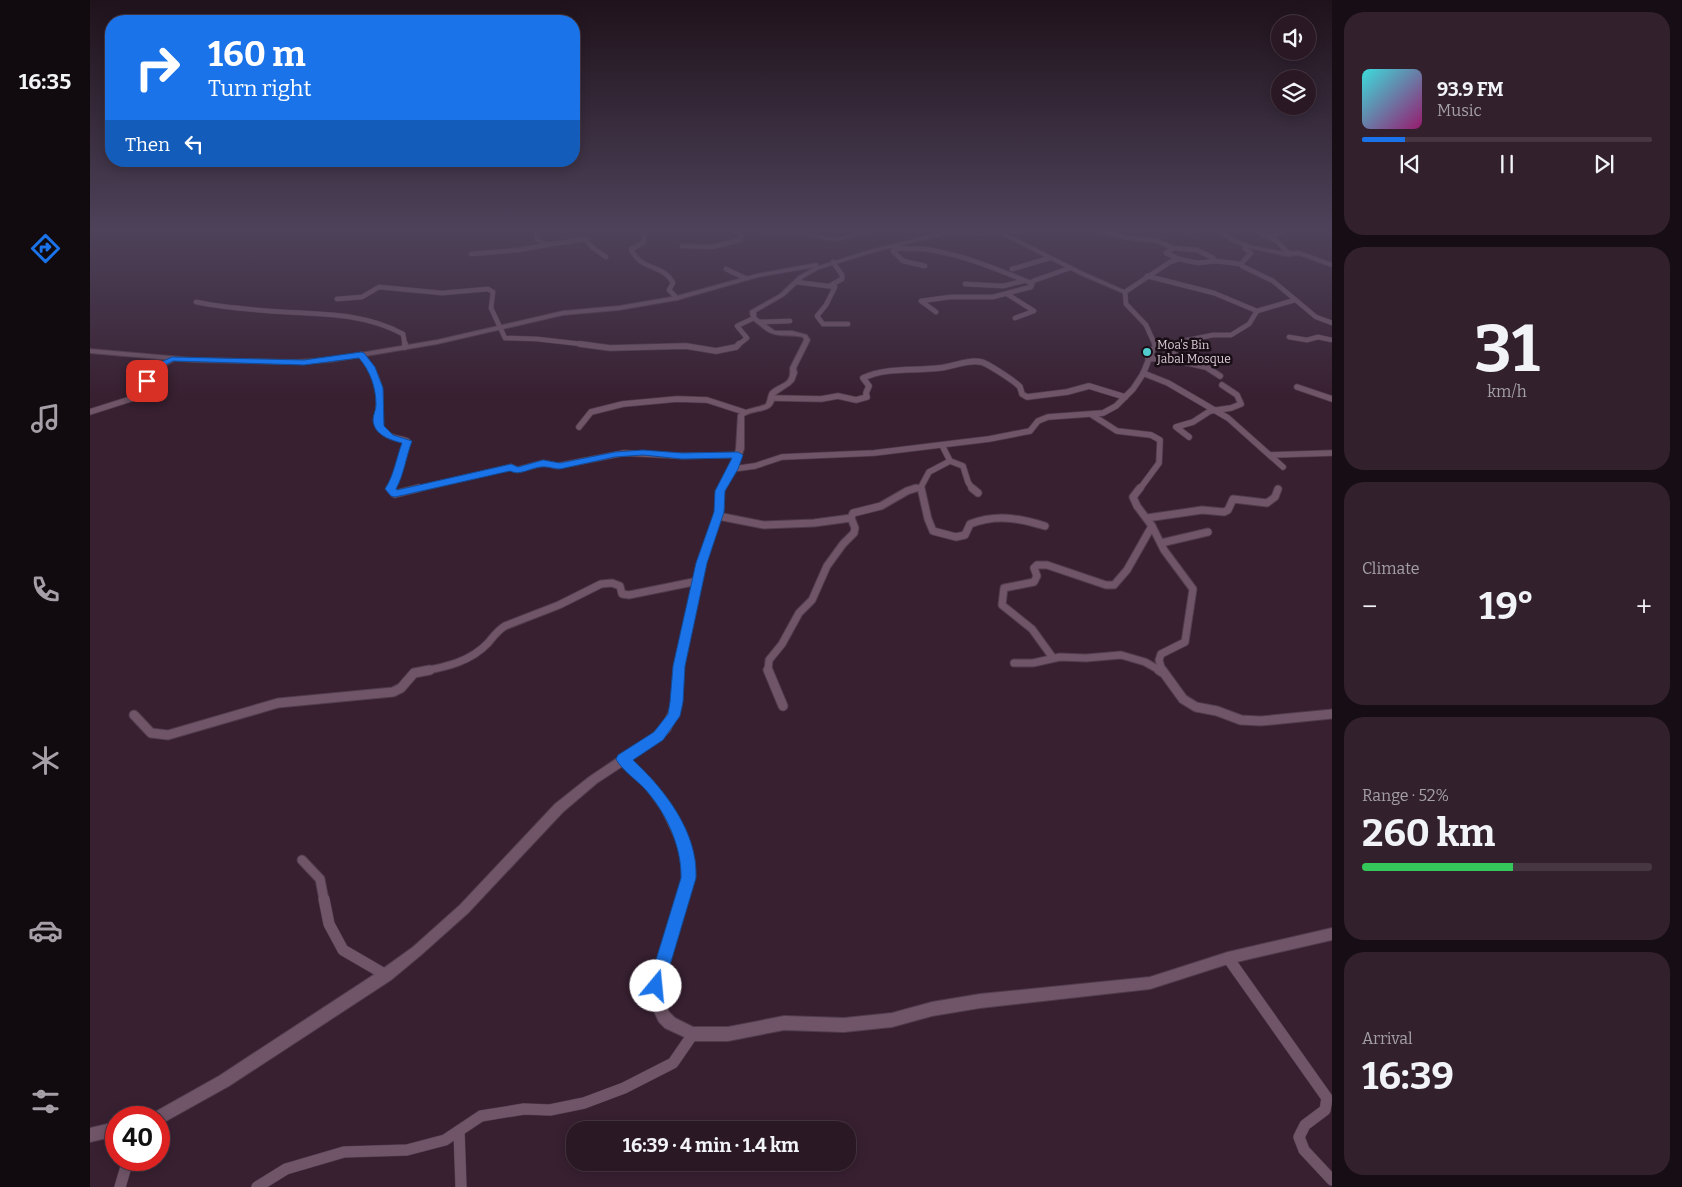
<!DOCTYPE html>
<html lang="en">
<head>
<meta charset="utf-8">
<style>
	:root { --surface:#2a1825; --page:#32212d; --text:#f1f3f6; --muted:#a5a0a7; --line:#463742; --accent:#1a73e8 }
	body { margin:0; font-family:Bitter,serif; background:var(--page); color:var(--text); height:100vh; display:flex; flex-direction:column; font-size:19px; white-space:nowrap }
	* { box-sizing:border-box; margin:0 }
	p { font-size:16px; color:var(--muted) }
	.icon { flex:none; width:28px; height:28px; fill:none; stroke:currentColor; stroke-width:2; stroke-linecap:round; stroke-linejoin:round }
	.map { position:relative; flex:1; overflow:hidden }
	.sheet { display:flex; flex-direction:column; gap:12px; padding:12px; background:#170d14; width:350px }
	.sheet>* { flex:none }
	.top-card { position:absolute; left:15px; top:15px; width:475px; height:152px; border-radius:20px; box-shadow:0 2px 12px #0003,0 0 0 1px var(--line); background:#1a73e8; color:#fff; overflow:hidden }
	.tools { position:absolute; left:1181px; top:15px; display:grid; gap:10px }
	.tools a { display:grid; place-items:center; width:45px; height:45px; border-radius:50%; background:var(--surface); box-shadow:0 2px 12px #0003,0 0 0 1px var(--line); font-size:25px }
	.speed { position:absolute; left:15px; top:1106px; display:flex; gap:10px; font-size:25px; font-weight:700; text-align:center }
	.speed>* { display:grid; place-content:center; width:65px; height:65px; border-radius:50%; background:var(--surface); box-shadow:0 2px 12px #0003,0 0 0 1px var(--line); line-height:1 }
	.speed .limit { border:8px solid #d22; background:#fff; color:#111 }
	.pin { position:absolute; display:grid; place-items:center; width:42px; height:42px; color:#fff; margin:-21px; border-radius:10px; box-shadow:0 2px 8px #0006 }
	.me { position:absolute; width:55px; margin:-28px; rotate:17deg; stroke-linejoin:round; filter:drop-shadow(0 0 4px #0008) }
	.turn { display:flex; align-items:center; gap:18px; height:105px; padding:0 20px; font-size:22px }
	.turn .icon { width:65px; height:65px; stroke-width:2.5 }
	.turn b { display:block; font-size:35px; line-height:42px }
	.then { display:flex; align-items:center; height:48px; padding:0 20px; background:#0003; gap:10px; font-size:19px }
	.big { font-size:38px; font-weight:700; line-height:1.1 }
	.sheet .card { flex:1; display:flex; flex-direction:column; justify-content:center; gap:8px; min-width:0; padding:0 18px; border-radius:20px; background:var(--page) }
	.sheet .dial { align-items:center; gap:0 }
	.dial b { font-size:65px; line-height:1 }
	.song { display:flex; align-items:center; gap:15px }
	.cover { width:60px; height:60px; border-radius:8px; background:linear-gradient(135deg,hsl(180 70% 55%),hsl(320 70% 35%)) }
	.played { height:5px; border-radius:2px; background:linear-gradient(90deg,var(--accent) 15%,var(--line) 15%) }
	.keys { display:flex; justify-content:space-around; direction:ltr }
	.heat { display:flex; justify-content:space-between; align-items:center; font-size:28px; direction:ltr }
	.charge { height:8px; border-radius:4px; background:linear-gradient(90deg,#34c759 52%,var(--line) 0) }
	.trip { position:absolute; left:476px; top:1121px; width:290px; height:50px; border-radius:20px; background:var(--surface); box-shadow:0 2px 12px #0003,0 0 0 1px var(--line); font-weight:700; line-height:50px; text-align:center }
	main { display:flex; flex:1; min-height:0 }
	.dock { display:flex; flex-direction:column; width:90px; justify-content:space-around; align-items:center; background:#110a0f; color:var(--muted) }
	.dock .icon { width:35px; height:35px }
	.dock .active { color:var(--accent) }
	.dock b { font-size:22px; color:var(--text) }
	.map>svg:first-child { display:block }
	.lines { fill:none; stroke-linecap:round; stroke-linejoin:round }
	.minor-far4-casing { stroke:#503c4b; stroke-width:5.5 }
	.minor-far3-casing { stroke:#503c4b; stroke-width:7 }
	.minor-far2-casing { stroke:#503c4b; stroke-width:9 }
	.minor-far1-casing { stroke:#503c4b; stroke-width:11 }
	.minor-casing { stroke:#503c4b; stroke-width:12 }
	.tertiary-casing { stroke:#503c4b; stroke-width:2 }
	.minor-far4 { stroke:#705568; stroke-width:4.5 }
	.minor-far3 { stroke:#705568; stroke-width:5.5 }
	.minor-far2 { stroke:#705568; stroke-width:7 }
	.minor-far1 { stroke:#705568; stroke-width:9 }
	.minor { stroke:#705568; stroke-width:11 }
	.tertiary { fill:#705568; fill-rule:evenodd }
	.route { fill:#1a73e8; stroke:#114b97 }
	.poi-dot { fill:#52cdcf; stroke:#190e15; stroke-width:2 }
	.labels { text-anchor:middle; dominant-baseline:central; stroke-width:5; stroke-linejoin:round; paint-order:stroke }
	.far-poi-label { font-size:12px; fill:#ddcdd8; stroke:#190e15; text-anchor:start }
</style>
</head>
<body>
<main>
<nav class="dock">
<b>16:35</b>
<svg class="icon active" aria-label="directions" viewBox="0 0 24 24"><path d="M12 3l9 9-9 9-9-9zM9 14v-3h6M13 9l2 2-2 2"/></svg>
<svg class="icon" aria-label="music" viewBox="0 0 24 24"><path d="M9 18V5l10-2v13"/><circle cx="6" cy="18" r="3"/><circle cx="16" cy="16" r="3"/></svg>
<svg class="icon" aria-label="phone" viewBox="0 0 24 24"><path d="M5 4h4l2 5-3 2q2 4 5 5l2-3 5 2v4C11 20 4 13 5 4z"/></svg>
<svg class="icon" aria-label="climate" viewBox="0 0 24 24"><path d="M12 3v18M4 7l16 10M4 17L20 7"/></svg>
<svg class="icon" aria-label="car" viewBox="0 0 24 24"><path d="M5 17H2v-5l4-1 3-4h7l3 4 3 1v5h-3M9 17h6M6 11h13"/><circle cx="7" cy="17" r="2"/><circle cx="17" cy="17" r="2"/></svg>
<svg class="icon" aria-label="filters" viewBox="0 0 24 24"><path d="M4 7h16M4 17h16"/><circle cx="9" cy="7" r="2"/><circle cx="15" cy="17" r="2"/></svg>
</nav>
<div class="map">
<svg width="1242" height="1187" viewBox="0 0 1242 1187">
	<rect width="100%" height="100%" fill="#382031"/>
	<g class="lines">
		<g class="minor-far4-casing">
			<g id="minor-far4">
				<polyline points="446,230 447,239 456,245 495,239 502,247 516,257"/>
				<path d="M 555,230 L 553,243 L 541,249 C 551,272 573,263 583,283 L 579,290 L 587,298"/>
				<polyline points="1006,230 1038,238 1068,241 1083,248 1076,253 1089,259"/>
				<polyline points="1165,230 1187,241 1199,254"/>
				<polyline points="1209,230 1232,230"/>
				<polyline points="1182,237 1194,230"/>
				<polyline points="1155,245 1155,249 1161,253 1151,264 1152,266 1183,281 1226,317 1242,323"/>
				<polyline points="592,246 622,247 650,240 651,236 644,230"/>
				<path d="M 803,247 C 814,250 823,248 834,249 C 871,254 907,269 941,283"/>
				<polyline points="1083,248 1107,250 1123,258 1124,261"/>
				<polyline points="808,249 803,251 813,261 835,266"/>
				<polyline points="381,254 428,250 456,245"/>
				<polyline points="636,269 655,278"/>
				<polyline points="922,269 960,258"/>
				<polyline points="1057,276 1124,293 1167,311"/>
				<polyline points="706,282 745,287 736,305 727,316 733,324 758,324"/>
				<polyline points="875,284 913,286 933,281"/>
				<polyline points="741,285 752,279 752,275 743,262"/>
				<polyline points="917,294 944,311 925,318"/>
				<polyline points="247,299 272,297 289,287 352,293 398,289 403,292 401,308 415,338 447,339 500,345"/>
				<path d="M 106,302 C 135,308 164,310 194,312 C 235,314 276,314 313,334 L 315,345"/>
				<polyline points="846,312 831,301 860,297 903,297 941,287 943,281 980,268"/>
				<polyline points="669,322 700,321"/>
				<polyline points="1199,337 1217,340 1228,337 1242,340"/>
				<polyline points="648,345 657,338 647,326 664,318"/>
				<polyline points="1065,345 1056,325 1036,304 1035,292 1080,262 1089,259 1108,263 1126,261 1151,264"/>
				<polyline points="1073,345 1123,335 1141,335 1159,324 1167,311 1205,300"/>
			</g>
		</g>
		<g class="minor-far3-casing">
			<g id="minor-far3">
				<polyline points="315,344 315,347"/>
				<polyline points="490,344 520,348 596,346 626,351 646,347 649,344"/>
				<polyline points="1065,344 1066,347"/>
				<path d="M 271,355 C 280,366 289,378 290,393 C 291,407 282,422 295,433 C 302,439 310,438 317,441 L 309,464 L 308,476 L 301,490"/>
				<polyline points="1058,358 1089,361 1087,356 1071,346"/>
				<polyline points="1089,361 1116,367 1130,376"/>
				<polyline points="1053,373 1078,383 1138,418 1193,467"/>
				<polyline points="1207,387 1242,399"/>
				<path d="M 681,398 L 731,399 L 748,396 L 766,400 L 777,397 L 776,393 L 779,386 L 773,378 C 796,367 824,371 849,368 C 862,367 878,359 891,362 C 897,363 926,382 930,387 C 930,388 932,393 932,394 L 937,397 L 977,392 L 999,386 L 1035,397"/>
				<polyline points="0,412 50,396 63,370 82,359"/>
				<polyline points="1002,415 1027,431 1061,435 1070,440 1069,463 1049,490"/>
				<polyline points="489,427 501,412 533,404 587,399 617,400 654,412"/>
				<polyline points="1099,437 1086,427 1103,422 1120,411 1141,408 1151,404 1147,395 1132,385"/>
				<polyline points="1180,455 1242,453"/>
				<polyline points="860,461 873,466 878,482 883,490"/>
				<polyline points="643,469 665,466 692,457 784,453 899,439 940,431 948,421 958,417 1013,413 1026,406 1043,389 1053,374 1063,349 1079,344"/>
				<polyline points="831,487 832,490"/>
				<polyline points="323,490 421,467 427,470 453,463 467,466 534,453 592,456 648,455"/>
				<polyline points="821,490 831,487 839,472 860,461 852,445"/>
			</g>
		</g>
		<g class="minor-far2-casing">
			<g id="minor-far2">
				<polyline points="300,488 305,494 329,488"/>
				<path d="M 831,488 L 838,519 L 843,531 L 866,537 L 875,535 L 880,524 C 906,514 929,518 955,526"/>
				<polyline points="882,488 888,493"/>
				<polyline points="628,516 674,525 724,523 761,518"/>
				<polyline points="1057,518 1112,510 1134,512 1138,510 1143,499 1177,503 1185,497 1188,489"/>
				<polyline points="1062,526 1074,550 1103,589 1095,642 1071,654 1069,660 1072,671"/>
				<polyline points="1071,543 1118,532"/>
				<polyline points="963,658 942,629 912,605 914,588 944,582 947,576 944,568 947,565 957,565 1016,585 1024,585 1037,570 1062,526 1047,506 1043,497 1050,488"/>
				<polyline points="924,663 943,663 970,657 996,658 1031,655 1055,662 1071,671"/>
				<path d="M 333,671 C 357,667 381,661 398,643 C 404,636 407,631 415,626 L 469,605 L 511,584 L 522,583 L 530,586 L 532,594 L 539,595 L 608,581"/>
				<polyline points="678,671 679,660 692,644 709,613 722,600 737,566 753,544 764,533 765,528 761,518 763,513 791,506 817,491 826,488"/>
			</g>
		</g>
		<g class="minor-far1-casing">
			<g id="minor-far1">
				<polyline points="678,670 693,706"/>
				<polyline points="1069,670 1072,672"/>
				<polyline points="1072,670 1093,699 1106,707 1127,711 1151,720 1171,721 1242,714"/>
				<polyline points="44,715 61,733 78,735 188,703 303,692 311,688 324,673 340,670"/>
				<polyline points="212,860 230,879 234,900"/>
			</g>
		</g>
		<g class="minor-casing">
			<g id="minor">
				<polyline points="234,899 239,924 253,950 296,975"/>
				<polyline points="1138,958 1237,1098 1235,1110 1215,1125 1209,1137 1214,1150 1242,1180"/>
				<polyline points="369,1131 371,1187"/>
				<polyline points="30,1187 38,1160"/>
				<polyline points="167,1187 196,1169 254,1152 317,1150 355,1140 391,1116 434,1109 460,1110 494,1103 534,1088 583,1063 603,1034"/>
			</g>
		</g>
		<g class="tertiary-casing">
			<g id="tertiary">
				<polygon points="667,230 710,232 745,239 780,230 789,230 745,241 710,234 680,234"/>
				<path d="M 854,230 L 891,233 L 910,231 L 949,230 L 917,234 L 995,273 L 1038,292 L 1033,293 L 991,275 L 910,234 L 891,235 L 856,234 L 784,252 L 729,269 L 713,278 L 694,296 L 666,312 L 666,317 L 685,331 L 702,331 L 717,335 L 720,340 L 706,368 L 707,373 L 704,381 L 700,385 L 685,395 C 684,415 667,408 654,416 L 654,449 L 647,469 L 634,491 L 634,508 L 616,563 L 594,666 L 591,707 L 580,731 L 568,742 L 541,760 L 563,781 L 580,803 L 601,846 L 605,862 L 604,878 L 574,978 L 574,1002 L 579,1012 L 585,1018 L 603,1027 L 638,1027 L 694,1016 L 754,1018 L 802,1013 L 842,1002 L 890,994 L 1060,977 L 1138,952 L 1242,928 L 1242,940 L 1138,964 L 1060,989 L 890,1008 L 842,1016 L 802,1027 L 754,1032 L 694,1030 L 638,1041 L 603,1041 L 575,1028 L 569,1022 L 560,1003 L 562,978 L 592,878 L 593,862 L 589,847 L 572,811 L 555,787 L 533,766 L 507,783 L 473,812 L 378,913 L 331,955 L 301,980 L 139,1086 L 69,1125 L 69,1118 L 61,1118 L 63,1113 L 129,1076 L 291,970 L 323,947 L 370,905 L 465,804 L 499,777 L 560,736 L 572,725 L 581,707 L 584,666 L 608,563 L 626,508 L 626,491 L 639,469 L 646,449 L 648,415 C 656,407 667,409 676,404 C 678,400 678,395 680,392 C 689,382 702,386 700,368 L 714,340 L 713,337 C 702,334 691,337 681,333 C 676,331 672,327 668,324 C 663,320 660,318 660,311 L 690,294 L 709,276 L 725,267 L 668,277 L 587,300 L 529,310 L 473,315 L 347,344 L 240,362 L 205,364 L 103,362 L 0,353 L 0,349 L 103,358 L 205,360 L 240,358 L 347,340 L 473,311 L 529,306 L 587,296 L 667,274 L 727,263 L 729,266 L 780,250 L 853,232 Z"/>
				<polygon points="1086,230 1118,230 1099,233"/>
				<polygon points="1124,230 1130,230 1147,240 1162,246 1196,252 1209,251 1242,263 1242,267 1209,255 1196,256 1159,248 1143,242"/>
				<polygon points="26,1122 26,1136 0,1142 0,1128"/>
			</g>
		</g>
		<use href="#minor-far4" class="minor-far4"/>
		<use href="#minor-far3" class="minor-far3"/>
		<use href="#minor-far2" class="minor-far2"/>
		<use href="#minor-far1" class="minor-far1"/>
		<use href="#minor" class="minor"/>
		<use href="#tertiary" class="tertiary"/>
	</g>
	<linearGradient id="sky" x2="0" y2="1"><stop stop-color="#1f121b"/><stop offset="0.58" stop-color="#4d425a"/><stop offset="1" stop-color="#4d425a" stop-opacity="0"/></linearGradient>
	<rect width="1242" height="396" fill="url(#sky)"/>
	<path class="route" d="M 271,352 L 274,353 L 285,367 L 293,388 L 294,426 L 303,435 L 322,441 C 316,457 314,474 306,489 L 307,490 L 421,464 L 428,467 L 453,460 L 470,463 L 525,452 L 553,450 L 592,453 L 648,452 L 653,455 L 648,469 L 635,491 L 634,512 L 617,563 L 595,666 L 593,702 L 590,716 L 573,740 L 543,760 C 575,790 608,832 606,878 L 572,992 L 566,995 L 560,992 L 558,986 L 591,878 C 592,846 575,810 553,787 C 544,778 532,770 526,759 L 528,755 L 564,732 L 578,714 L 580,702 L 583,666 L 606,563 L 624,512 L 625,491 L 642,458 L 592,459 L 553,455 L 525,457 L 470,469 C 464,469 457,466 451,467 C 440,468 430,476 420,471 L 305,497 L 301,496 L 295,489 C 304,475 306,459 312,443 C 300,440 284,435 283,420 C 283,415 286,410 286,405 C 286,387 280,371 269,358 L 214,365 L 83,361 L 68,369 L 60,383 L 53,381 L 62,366 L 82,357 L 214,360 Z"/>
	<circle class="poi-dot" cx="1057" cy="352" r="5"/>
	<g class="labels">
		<g class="far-poi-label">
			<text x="1067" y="345">Moa's Bin<tspan x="1067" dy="14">Jabal Mosque</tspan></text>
		</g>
	</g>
</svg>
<div class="tools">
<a><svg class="icon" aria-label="sound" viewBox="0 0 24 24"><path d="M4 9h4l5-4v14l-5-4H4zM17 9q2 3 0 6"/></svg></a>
<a><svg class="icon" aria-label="layers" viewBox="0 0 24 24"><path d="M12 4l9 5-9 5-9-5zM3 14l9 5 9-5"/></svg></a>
</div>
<div class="speed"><div class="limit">40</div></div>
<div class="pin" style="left:57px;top:381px;background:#d93025"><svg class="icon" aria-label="arrive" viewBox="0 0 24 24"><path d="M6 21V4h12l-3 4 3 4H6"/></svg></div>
<svg class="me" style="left:566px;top:986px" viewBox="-20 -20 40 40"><circle r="19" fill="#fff"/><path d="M0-13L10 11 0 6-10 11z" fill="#1a73e8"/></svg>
<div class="trip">16:39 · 4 min · 1.4 km</div>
<div class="top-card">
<div class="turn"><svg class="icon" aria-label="right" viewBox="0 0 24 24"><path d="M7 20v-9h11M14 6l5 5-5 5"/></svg><div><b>160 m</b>Turn right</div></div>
<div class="then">Then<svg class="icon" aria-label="left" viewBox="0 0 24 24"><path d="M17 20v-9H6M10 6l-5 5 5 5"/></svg></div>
</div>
</div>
<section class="sheet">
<div class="card">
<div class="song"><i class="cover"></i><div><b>93.9 FM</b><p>Music</p></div></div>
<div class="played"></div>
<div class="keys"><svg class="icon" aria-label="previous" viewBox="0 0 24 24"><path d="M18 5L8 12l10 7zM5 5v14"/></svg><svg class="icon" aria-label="pause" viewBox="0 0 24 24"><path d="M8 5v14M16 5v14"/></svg><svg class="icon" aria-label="next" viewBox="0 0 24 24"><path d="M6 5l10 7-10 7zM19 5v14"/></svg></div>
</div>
<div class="card dial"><b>31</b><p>km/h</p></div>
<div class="card"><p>Climate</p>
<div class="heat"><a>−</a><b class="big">19°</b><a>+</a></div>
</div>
<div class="card"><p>Range · 52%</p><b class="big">260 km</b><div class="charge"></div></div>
<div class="card"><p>Arrival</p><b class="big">16:39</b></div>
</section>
</main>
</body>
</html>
